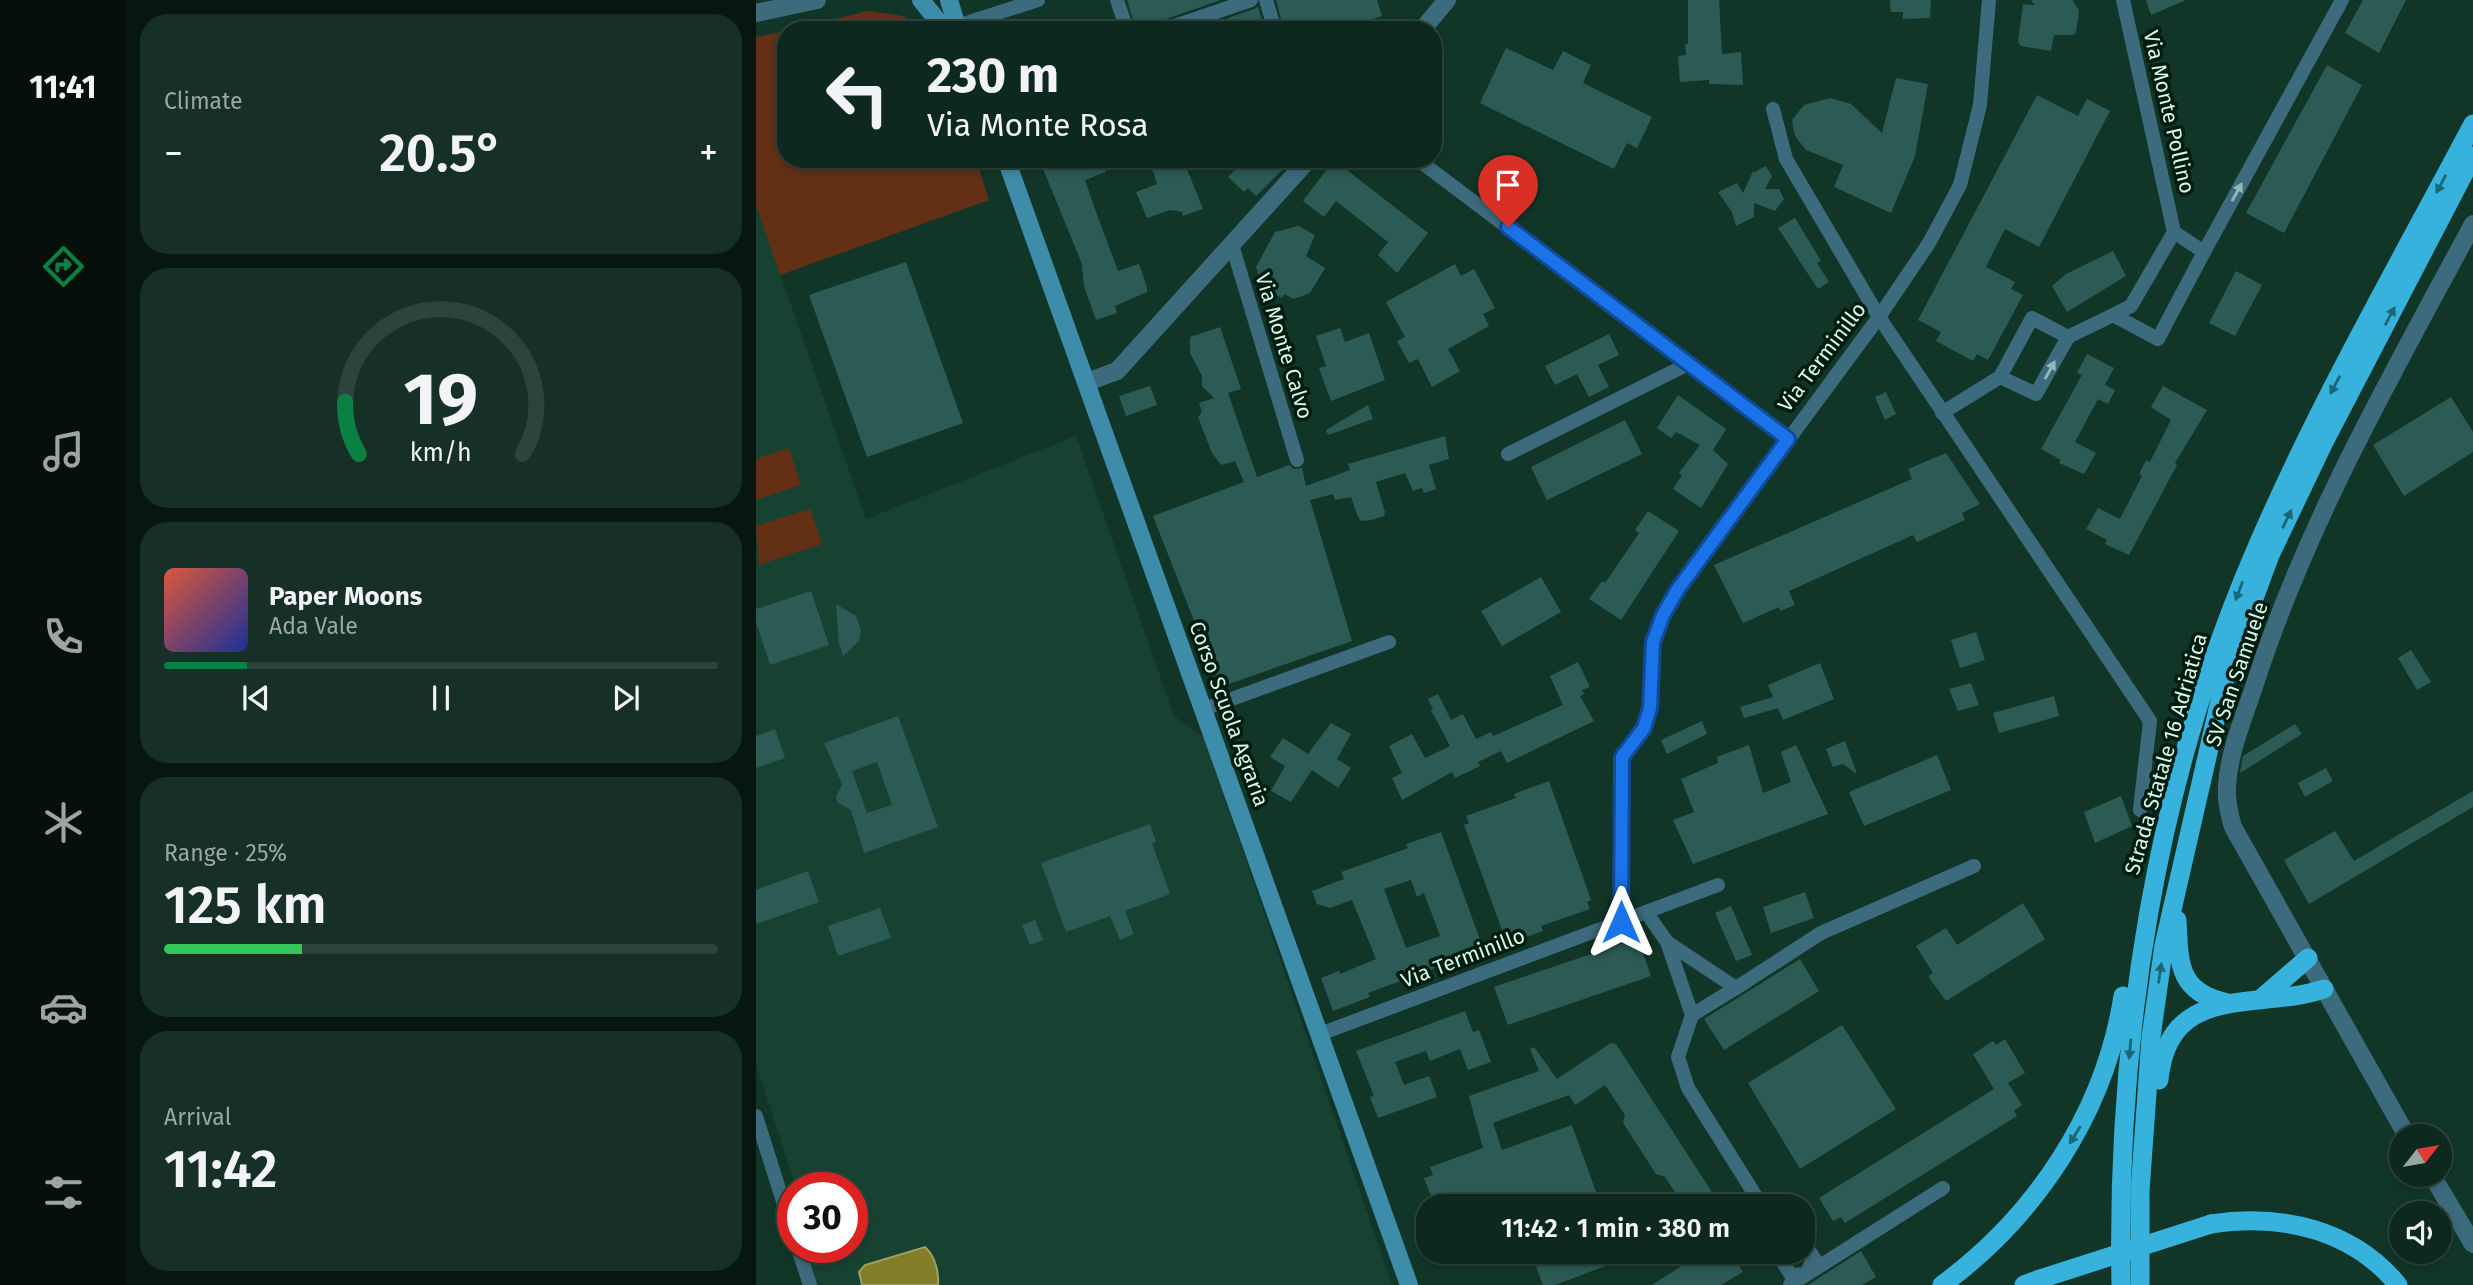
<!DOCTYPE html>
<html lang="en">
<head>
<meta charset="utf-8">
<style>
	:root { --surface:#0d281e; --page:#163027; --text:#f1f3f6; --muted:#9aa6a4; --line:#2d443c; --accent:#0b8043 }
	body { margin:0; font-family:"Fira Sans",sans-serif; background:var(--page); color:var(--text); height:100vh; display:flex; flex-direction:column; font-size:26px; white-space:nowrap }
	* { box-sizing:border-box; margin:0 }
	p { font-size:23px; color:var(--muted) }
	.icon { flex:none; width:38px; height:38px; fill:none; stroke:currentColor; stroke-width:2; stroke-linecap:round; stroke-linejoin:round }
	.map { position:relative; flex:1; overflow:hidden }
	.details { display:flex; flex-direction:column; gap:14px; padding:14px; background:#071610; width:630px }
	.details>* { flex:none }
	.guide { position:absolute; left:21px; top:21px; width:665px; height:147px; border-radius:28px; box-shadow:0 4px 10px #0003,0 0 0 2px var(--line); background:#0d281e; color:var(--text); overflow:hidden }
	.needle { width:46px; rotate:59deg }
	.fabs { position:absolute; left:1633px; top:1124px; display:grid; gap:14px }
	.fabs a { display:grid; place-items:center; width:63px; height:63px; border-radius:50%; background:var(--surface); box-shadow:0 4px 10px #0003,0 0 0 2px var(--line); font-size:35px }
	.speed { position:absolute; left:21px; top:1172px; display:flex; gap:14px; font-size:35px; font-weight:700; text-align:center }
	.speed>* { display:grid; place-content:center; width:91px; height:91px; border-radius:50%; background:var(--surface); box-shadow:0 4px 10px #0003,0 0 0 2px var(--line); line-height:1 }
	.speed .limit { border:10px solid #d22; background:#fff; color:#111 }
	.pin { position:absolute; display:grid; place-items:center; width:60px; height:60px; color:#fff; margin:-72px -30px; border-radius:50% 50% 50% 0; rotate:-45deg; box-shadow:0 0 7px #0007 }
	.pin .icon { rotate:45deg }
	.me { position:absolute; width:77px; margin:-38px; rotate:0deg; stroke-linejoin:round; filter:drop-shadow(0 0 5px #0008) }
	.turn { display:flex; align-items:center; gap:24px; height:147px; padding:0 35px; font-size:32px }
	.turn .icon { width:91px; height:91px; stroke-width:2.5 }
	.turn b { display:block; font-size:49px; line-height:60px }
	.big { font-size:52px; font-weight:600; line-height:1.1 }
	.details .card { flex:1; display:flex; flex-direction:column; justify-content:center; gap:10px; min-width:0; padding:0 24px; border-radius:28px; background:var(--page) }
	.details .dial { align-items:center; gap:0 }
	.dial svg { height:182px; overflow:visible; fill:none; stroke:var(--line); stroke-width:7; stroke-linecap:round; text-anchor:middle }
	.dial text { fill:var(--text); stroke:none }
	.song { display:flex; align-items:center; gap:21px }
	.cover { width:84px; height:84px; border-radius:10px; background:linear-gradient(135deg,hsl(10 70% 55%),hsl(230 70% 35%)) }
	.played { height:7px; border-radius:4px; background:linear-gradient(90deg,var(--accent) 15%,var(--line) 15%) }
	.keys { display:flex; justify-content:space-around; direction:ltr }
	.heat { display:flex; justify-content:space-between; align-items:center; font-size:38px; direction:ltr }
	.charge { height:10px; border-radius:5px; background:linear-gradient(90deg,#34c759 25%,var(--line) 0) }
	.trip { position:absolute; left:660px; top:1194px; width:399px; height:70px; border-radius:28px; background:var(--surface); box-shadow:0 4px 10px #0003,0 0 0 2px var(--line); font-weight:600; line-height:70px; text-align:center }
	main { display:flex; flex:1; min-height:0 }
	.tabs { display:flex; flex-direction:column; width:126px; justify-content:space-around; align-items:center; background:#05100c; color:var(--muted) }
	.tabs .icon { width:49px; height:49px }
	.tabs .on { color:var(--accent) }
	.tabs b { font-size:32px; color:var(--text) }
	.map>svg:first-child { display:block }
	.built { fill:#174232 }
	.green { fill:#633016 }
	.water { fill:#837d29; stroke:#9ca263; stroke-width:2 }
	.building { fill:#2c5b55; fill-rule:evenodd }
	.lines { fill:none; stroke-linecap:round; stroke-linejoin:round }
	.minor { stroke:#3c6b7d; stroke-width:14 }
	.tertiary { stroke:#3c6b7d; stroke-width:18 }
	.secondary { stroke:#3d8daa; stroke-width:18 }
	.trunk { stroke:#36b2dc; stroke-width:19 }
	.trunk-bridge { stroke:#36b2dc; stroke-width:19 }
	.oneway { fill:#1b6776 }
	.oneway2 { fill:#91b9b8 }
	.route-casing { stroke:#114b97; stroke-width:18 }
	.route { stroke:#1a73e8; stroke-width:12 }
	.labels { text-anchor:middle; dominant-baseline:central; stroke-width:7; stroke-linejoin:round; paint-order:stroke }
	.street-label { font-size:21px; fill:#d7f9e9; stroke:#001c11 }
</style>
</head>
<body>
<main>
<nav class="tabs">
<b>11:41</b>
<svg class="icon on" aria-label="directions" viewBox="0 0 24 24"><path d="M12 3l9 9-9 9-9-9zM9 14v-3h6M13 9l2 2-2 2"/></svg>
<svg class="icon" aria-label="music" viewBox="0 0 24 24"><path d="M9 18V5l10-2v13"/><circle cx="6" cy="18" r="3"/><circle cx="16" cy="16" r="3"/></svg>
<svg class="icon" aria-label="phone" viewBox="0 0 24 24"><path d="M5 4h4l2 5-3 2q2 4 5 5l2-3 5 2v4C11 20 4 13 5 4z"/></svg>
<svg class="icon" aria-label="climate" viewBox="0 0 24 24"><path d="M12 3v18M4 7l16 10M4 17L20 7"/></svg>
<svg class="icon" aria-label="car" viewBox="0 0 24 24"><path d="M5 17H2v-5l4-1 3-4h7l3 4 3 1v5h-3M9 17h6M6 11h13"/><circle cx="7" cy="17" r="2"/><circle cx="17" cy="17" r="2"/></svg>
<svg class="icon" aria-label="filters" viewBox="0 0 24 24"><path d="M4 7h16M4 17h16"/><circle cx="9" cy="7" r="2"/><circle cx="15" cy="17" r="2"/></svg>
</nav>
<section class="details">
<div class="card"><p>Climate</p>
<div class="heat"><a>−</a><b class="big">20.5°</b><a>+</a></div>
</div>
<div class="card dial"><svg viewBox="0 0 100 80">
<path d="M14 69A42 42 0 1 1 86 69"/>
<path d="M14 69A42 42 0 0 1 8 46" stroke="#0b8043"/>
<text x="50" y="56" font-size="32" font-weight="700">19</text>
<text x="50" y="72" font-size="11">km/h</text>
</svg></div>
<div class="card">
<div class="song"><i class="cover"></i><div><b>Paper Moons</b><p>Ada Vale</p></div></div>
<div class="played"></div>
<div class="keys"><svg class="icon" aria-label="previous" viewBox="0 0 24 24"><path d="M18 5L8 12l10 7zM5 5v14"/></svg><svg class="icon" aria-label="pause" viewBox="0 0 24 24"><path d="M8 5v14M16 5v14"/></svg><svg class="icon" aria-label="next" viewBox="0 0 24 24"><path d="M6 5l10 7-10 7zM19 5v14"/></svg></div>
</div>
<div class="card"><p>Range · 25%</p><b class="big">125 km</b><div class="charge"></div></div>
<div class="card"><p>Arrival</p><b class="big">11:42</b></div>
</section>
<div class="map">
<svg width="1717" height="1285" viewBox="0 0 1717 1285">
	<rect width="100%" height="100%" fill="#113628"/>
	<polygon class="built" points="0,205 110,519 320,436 418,716 448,738 636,1285 59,1285 47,1248 96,1248 96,1188 40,1188 0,1064"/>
	<g class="green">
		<polygon points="112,11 147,16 167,30 33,30"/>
		<polygon points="30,31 30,159 220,159 233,200 24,275 0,205 0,37"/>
		<polygon points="33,448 45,485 0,500 0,459"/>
		<polygon points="54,509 66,544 3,565 0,526"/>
	</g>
	<path class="water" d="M 169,1247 C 179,1256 183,1272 182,1285 L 106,1285 L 103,1272 L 109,1265 Z"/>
	<g class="building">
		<polygon points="371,0 465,0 404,21 398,30 380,30"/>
		<polygon points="520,0 621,0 626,16 582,30 528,30"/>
		<polygon points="932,0 963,0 966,54 985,52 987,85 953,84 953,80 924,82 922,56 930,55 929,44 932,44"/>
		<polygon points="1134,0 1175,0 1174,18 1147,19 1147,12 1135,12"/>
		<polygon points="1275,0 1316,0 1323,10 1320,32 1317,35 1298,35 1295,51 1265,46 1262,42 1267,4 1279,5"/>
		<polygon points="1390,0 1430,0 1395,15"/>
		<polygon points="1607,0 1650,0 1623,53 1589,33"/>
		<polygon points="502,7 509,30 438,30 498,9"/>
		<polygon points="750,48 797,70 807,51 835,65 827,83 896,117 881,148 871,143 858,169 724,103"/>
		<polygon points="1571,65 1606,85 1528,233 1490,213"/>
		<polygon points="1140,78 1172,84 1159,156 1135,213 1078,187 1087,165 1050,150 1039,136 1036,120 1048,105 1074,98 1095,104 1126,133"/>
		<polygon points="1281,95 1322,116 1331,99 1354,111 1283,247 1249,229 1230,267 1259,282 1255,289 1267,295 1232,360 1221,354 1217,361 1180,341 1185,332 1162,320"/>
		<polygon points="283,159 346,159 350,172 329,180 341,215 362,271 383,264 391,288 391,292 359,306 361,313 340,320 328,286 326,264"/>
		<polygon points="393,159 427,159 447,209 427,216 426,212 414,210 391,218 380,192 401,184"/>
		<polygon points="489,159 537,159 500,196 492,188 488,192 472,177"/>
		<polygon points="578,160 672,233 641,273 622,255 632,242 580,201 568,217 547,201"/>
		<polygon points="1010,166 1016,176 1009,189 1023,189 1028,199 1019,211 998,203 998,217 980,226 976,212 962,192 981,183 987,193 997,171 997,173"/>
		<polygon points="1039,218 1065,261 1061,263 1073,282 1062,289 1022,228"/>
		<polygon points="542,226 559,235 550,256 569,268 554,293 538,299 528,294 526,298 506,287 500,267 519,232"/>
		<polygon points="1357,251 1370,276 1311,312 1296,286 1310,274"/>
		<polygon points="150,262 207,423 111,457 53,295"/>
		<polygon points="699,264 705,276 718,269 739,308 727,314 733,326 692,349 704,371 676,387 662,359 653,363 641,341 649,337 630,302"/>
		<polygon points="1480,271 1506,285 1479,336 1453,323"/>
		<polygon points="464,327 485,389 472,393 501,477 533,465 538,469 546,468 550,486 594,470 592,464 689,436 693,459 673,465 680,489 668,493 666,488 657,491 649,473 620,482 629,512 628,516 615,520 605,521 602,517 595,497 579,500 577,494 554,500 596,641 464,687 397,516 488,482 479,461 465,465 456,453 442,417 446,412 443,403 458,398 446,386 446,376 434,353 434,337"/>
		<polygon points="584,328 589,342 613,333 629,380 575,401 563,368 570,366 560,336"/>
		<polygon points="853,334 863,355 842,365 853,387 833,397 821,374 799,385 789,366"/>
		<polygon points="1331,354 1358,368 1349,385 1359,390 1352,404 1342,399 1319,442 1340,453 1328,474 1303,463 1305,460 1285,449 1326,375 1321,373"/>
		<polygon points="394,386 401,405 370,416 363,396"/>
		<polygon points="1407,386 1451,410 1419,463 1421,465 1373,555 1349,544 1351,540 1330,529 1342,508 1364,519 1386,476 1383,474 1390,460 1394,462 1415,420 1395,407"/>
		<polygon points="1130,392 1140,414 1129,420 1119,397"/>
		<polygon points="922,395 970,429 957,450 972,464 945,508 917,489 926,475 923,473 944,445 920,432 915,438 901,428"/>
		<polygon points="1695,397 1717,432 1717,452 1648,496 1617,445"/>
		<polygon points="612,405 617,419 572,435 570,430"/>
		<polygon points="869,420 886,454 791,500 775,467"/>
		<polygon points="1190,453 1224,504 1206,513 1209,520 1161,542 1157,535 1033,591 1039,605 1024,611 1023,607 987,623 958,565 1156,479 1152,469"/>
		<polygon points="892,511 923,531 865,620 833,599 846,581 849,583 883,533 879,530"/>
		<polygon points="785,577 805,612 746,646 725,611"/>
		<polygon points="55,591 73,645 14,665 0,622 0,609"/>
		<polygon points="80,604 100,616 105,630 103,641 87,656 83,643"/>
		<polygon points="1220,632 1229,660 1204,668 1195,640"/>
		<polygon points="1655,650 1675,682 1661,690 1642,658"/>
		<polygon points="822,662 834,687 826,690 828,694 824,696 838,721 751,763 745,751 722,762 724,766 699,778 696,772 646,800 636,778 646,773 633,746 656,734 669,758 694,746 675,710 677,709 672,699 682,694 695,720 707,714 720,739 735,732 737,736 807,705 794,676"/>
		<polygon points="1064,663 1078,699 1027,720 1022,708 988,718 984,707 1017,697 1012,685"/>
		<polygon points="1215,683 1223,705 1202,711 1193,689"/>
		<polygon points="1298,696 1303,716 1243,733 1237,713"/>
		<path d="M 142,716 L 182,827 L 108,853 L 95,810 L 82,803 L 80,797 L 86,784 L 68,743 ZM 121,762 L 136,805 L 111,813 L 96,771 Z"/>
		<polygon points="946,721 951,734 911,754 905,740"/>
		<polygon points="575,723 595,734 581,759 595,768 582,788 556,770 535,802 515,791 529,766 514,757 527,738 552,754"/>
		<polygon points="1539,724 1546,734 1484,773 1487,756"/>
		<polygon points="19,729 29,758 0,768 0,736"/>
		<polygon points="1089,741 1101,774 1087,764 1077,767 1070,749"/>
		<polygon points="993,745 1007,793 1035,782 1025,752 1040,745 1072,814 937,864 917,820 938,812 925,779 962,763 961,757"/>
		<polygon points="1181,755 1195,790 1108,826 1093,792"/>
		<polygon points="1570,768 1577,781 1549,797 1542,783"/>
		<polygon points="793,781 835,900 831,902 834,909 785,926 787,931 751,944 708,825 713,823 710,816 760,798 758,794"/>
		<polygon points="1717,791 1717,807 1553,904 1528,860 1579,831 1598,861"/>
		<polygon points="1365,796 1376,826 1339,843 1328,812"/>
		<polygon points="394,824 400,842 396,843 414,894 369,911 378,934 364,940 354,916 310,932 285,863"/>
		<path d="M 685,832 L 727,948 L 723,950 L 725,957 L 695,968 L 693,963 L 612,993 L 614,997 L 577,1011 L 565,978 L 583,971 L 584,974 L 620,959 L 596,900 L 574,908 L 561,904 L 556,891 L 588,879 L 585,872 L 652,848 L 650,844 ZM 655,880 L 661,897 L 668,893 L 684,936 L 650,948 L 628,889 Z"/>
		<polygon points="52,871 63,902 0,924 0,890"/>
		<polygon points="1049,892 1058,918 1015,933 1007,907"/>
		<polygon points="1267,903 1289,939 1190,1001 1172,976 1177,973 1160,946 1190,928 1201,945"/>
		<polygon points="975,906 996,955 980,961 959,913"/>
		<polygon points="124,908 135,938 82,956 72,926"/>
		<polygon points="279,920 287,940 274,945 266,925"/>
		<polygon points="882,938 895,976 752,1025 738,987"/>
		<polygon points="1044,959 1063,991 968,1050 948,1019"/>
		<polygon points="709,1011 717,1032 723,1030 735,1062 712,1070 704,1049 674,1061 670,1051 639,1062 648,1085 673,1076 681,1097 622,1118 614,1097 618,1096 600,1051"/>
		<polygon points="1086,1025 1140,1109 1044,1169 992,1083"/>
		<polygon points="1249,1039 1269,1073 1252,1083 1266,1105 1258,1111 1261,1116 1089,1223 1085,1217 1077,1221 1063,1198 1238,1089 1217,1054 1237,1041 1240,1045"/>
		<polygon points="855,1043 860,1044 965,1206 928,1206 909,1177 900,1174 867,1123 869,1115 849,1085 819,1105 813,1095 737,1123 746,1150 816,1125 840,1192 791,1206 679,1206 668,1178 677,1175 674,1167 727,1148 713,1096 783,1071 774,1049 778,1047 801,1079"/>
		<polygon points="822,1251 850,1251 855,1264 799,1285 787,1285 780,1267"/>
		<polygon points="914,1251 974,1251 987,1272 965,1285 896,1285 924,1267"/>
		<polygon points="1105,1251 1120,1277 1106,1285 1052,1285"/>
	</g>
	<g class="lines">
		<g class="minor">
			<polyline points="361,0 371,30"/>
			<polyline points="510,0 519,30"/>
			<polyline points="1367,0 1418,232"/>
			<polyline points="201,26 282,0"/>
			<polyline points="407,30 495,0"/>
			<polyline points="1017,109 1030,159 1123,317 1394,721 1384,810"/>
			<polyline points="661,159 1032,439"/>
			<polyline points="476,245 541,460"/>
			<polyline points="1448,252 1586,0"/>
			<polyline points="1312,337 1357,315 1402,339 1448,252 1418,232 1375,306 1357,315"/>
			<polyline points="1186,413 1244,377 1276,318 1312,337 1280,394 1244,377"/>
			<polyline points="752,454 934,363"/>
			<polyline points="448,709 633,642"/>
			<polyline points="890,912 911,942 980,988 1065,933 1218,866"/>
			<polyline points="865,921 866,757 888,728 894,708 897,642 907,615 922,589 1123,317 1173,243 1204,185 1224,105 1233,0"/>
			<polyline points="911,942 936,1015"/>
			<polyline points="980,988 936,1015 922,1057 932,1088 1006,1206"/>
			<polyline points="564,1034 962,885"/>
			<polyline points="0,1116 37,1233"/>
			<polyline points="42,1248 54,1285"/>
			<polyline points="1020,1251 1035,1275 1050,1274 1058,1258 1046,1240"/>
			<polyline points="1034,1285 1187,1188"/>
		</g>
		<g class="tertiary">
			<polyline points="0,13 61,0"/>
			<polyline points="666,30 691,0"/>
			<polyline points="331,382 361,371 553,159"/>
			<path d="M 1651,1136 L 1477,827 C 1473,813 1470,801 1471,786 C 1473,751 1488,717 1499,684 C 1551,522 1637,373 1717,224"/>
			<polyline points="1675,1174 1717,1244"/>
		</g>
		<g class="secondary">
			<polyline points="165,0 189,30"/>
			<polyline points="193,0 202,30"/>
			<polyline points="250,159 653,1285"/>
		</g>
		<g class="trunk">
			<path d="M 1421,920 C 1423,964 1422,993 1472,1003"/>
			<polyline points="1507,997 1552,958"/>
			<path d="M 1403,1080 C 1412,981 1503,1011 1568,989"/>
			<path d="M 1455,1224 C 1524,1213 1596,1229 1642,1285"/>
			<path d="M 1186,1285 C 1280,1216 1349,1112 1367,996"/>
			<polyline points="1268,1285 1284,1279"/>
			<path d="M 1365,1285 C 1360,1036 1400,783 1498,554 C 1561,406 1642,266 1717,124"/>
			<polyline points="1384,1285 1384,1191 1395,1037 1408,945 1470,674 1514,555 1569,440 1717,156"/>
		</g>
		<polyline class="trunk-bridge" points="1284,1279 1455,1224"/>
	</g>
	<defs><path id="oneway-solid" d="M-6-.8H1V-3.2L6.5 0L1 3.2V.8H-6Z" transform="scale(1.75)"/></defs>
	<g class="oneway">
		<use href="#oneway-solid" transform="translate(1685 184) rotate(118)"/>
		<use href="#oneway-solid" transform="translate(1634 316) rotate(-62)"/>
		<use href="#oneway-solid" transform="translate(1579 385) rotate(118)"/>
		<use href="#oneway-solid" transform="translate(1531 519) rotate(-64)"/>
		<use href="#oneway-solid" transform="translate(1483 591) rotate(111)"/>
		<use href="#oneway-solid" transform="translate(1404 973) rotate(-82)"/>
		<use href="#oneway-solid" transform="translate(1374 1049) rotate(95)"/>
		<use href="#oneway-solid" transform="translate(1319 1135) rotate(122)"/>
	</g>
	<g class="oneway2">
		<use href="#oneway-solid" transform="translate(1481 192) rotate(-61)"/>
		<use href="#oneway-solid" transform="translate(1294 370) rotate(-61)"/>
	</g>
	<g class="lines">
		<g class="route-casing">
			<polyline id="route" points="752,227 1032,439 922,589 907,615 897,642 894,708 888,728 866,757 865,922"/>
		</g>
		<use href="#route" class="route"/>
	</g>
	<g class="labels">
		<g class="street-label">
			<text transform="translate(1413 112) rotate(77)">Via Monte Pollino</text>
			<text transform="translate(528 346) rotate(73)">Via Monte Calvo</text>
			<text transform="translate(1066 357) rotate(-53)">Via Terminillo</text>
			<text transform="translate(1481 674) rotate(-71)">SV San Samuele</text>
			<text transform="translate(473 714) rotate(70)">Corso Scuola Agraria</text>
			<text transform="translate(1410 754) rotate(-74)">Strada Statale 16 Adriatica</text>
			<text transform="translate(707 958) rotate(-21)">Via Terminillo</text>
		</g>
	</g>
</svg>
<div class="fabs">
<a><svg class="needle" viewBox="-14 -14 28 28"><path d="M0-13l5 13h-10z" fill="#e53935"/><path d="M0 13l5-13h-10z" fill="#9aa6a4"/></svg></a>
<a><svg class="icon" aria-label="sound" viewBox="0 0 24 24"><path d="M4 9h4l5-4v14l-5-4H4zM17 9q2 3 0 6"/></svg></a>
</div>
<div class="speed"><div class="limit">30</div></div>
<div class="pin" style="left:752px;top:227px;background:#d93025"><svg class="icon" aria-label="arrive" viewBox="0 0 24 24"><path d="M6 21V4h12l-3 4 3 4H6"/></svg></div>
<svg class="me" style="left:865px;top:922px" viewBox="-20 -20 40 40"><path d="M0-17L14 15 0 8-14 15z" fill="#1a73e8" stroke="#fff" stroke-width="4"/></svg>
<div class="trip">11:42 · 1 min · 380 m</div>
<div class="guide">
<div class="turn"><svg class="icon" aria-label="left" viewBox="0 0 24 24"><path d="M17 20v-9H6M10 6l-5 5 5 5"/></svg><div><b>230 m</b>Via Monte Rosa</div></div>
</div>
</div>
</main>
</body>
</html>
